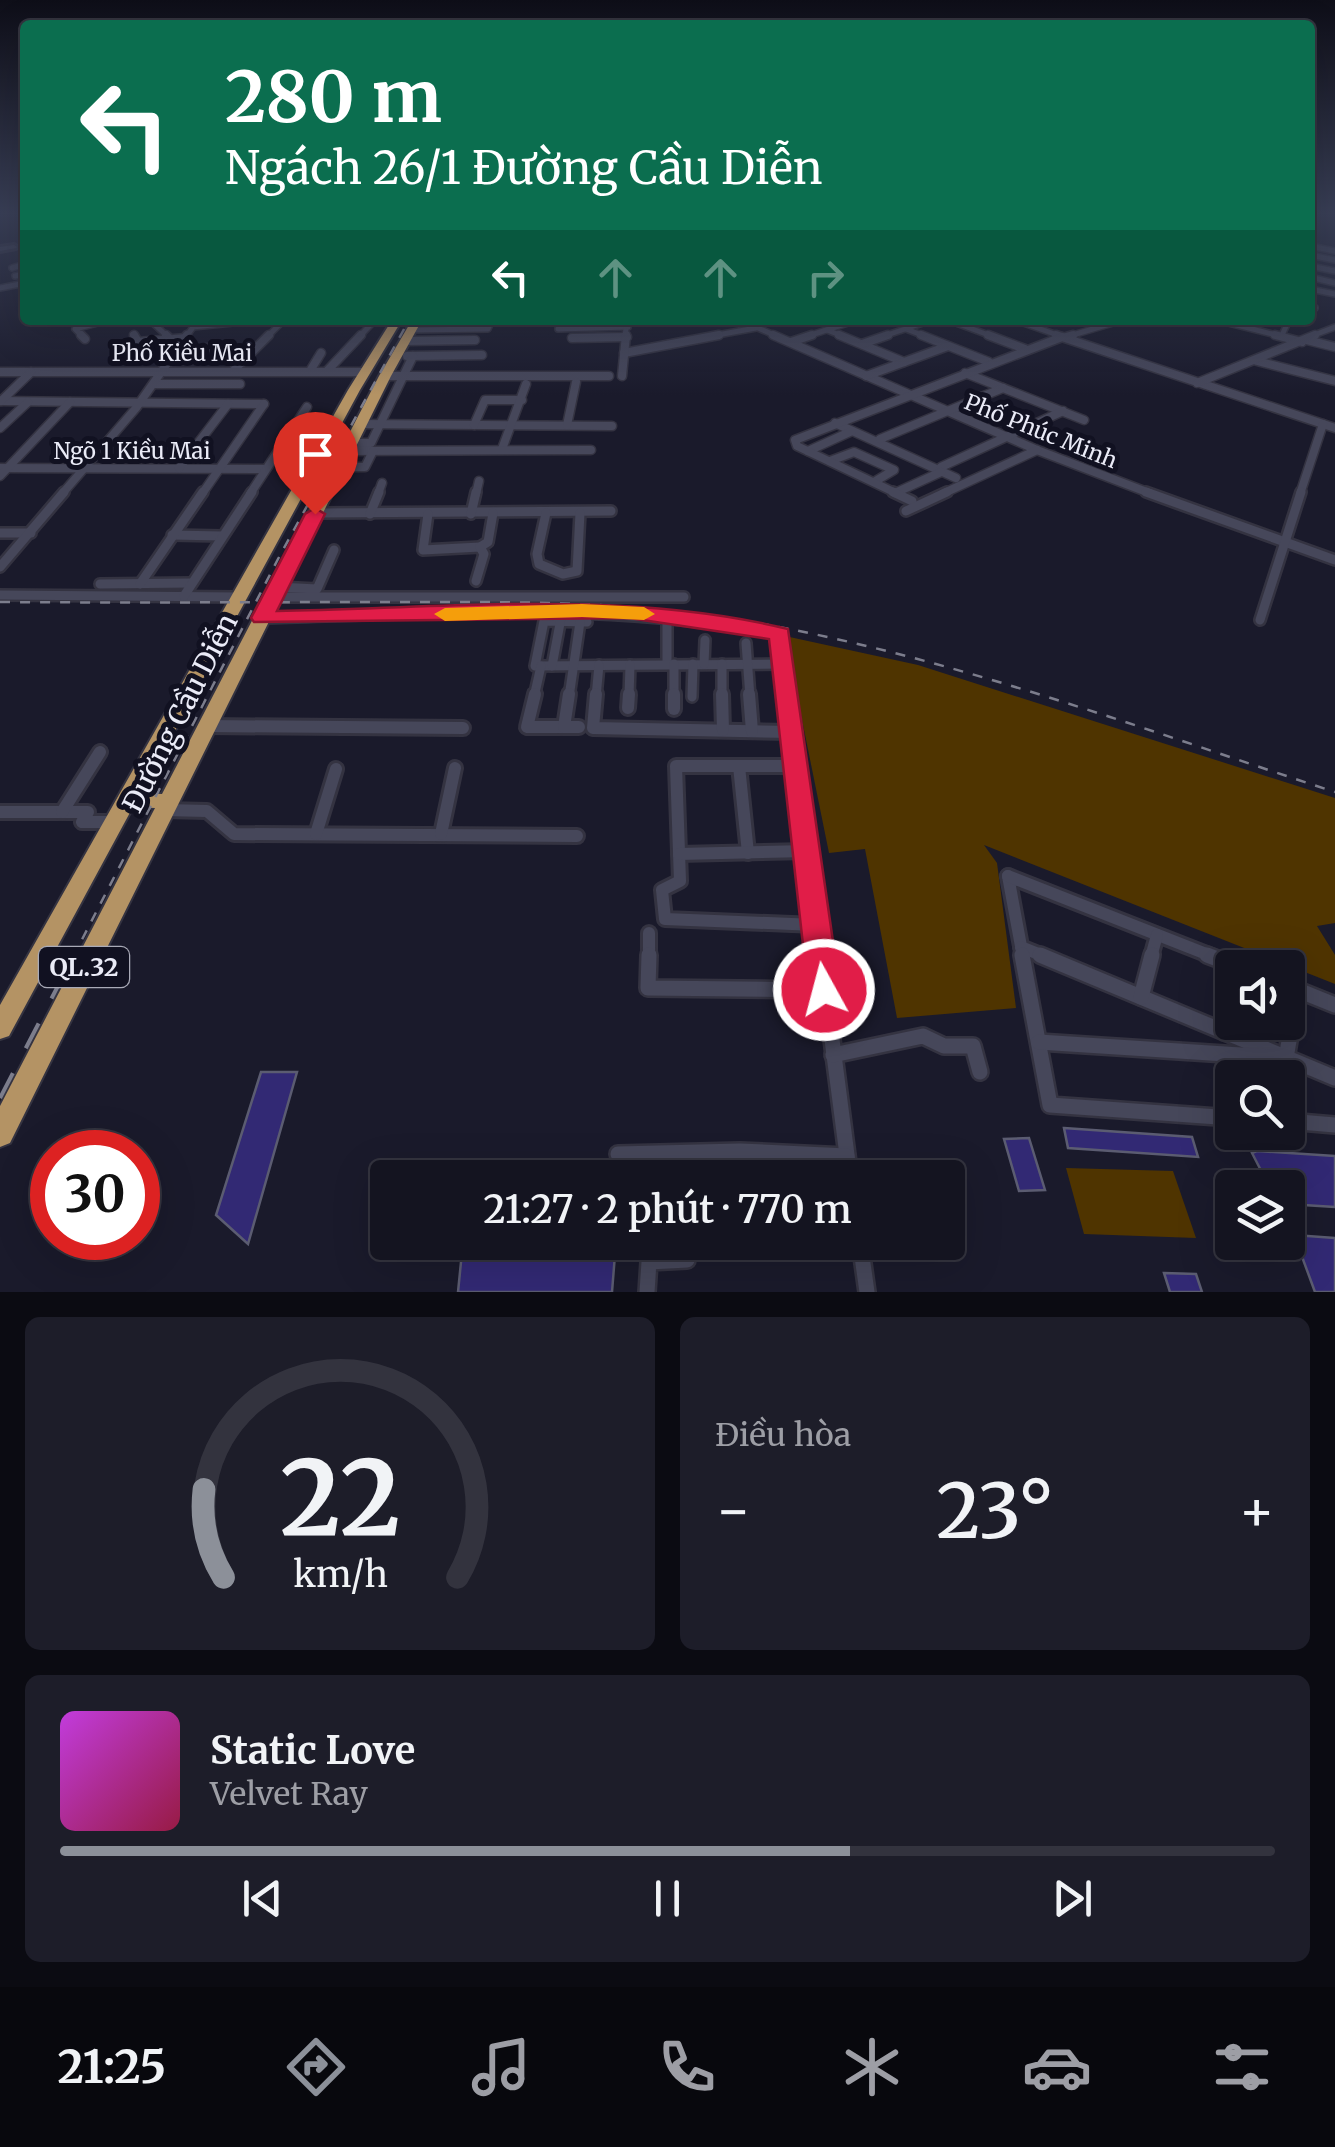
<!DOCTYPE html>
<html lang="vi">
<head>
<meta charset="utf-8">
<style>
	:root { --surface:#141420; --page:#1d1d29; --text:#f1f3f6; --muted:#9d9ea5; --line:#33333e; --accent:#8c9099 }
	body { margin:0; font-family:Merriweather,serif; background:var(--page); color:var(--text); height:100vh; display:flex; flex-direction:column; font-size:38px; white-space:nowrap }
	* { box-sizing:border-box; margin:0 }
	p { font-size:32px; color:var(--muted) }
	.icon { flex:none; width:55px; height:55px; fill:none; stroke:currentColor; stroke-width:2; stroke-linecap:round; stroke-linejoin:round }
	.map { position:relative; height:1292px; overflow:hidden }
	.panel { display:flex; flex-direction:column; gap:25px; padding:25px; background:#0b0b12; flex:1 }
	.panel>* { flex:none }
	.banner { position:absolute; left:20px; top:20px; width:1295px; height:305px; border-radius:10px; box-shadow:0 10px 40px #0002,0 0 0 2px var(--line); background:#0b6e4f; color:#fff; overflow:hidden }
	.buttons { position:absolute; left:1215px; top:950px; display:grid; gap:20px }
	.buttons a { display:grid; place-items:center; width:90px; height:90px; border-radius:10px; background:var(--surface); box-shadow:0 10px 40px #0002,0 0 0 2px var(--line); font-size:50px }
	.speed { position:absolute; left:30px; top:1130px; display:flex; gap:20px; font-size:50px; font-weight:700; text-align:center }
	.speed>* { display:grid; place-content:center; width:130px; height:130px; border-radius:50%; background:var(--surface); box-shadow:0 10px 40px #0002,0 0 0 2px var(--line); line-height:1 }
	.speed .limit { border:15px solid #d22; background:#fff; color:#111 }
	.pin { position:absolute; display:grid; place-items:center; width:85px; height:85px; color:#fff; margin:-102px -42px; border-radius:50% 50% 50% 0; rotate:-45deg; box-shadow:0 0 10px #0007 }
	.pin .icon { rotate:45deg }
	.me { position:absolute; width:110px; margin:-55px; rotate:353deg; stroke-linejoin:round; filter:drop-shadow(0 0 8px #0008) }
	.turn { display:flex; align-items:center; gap:35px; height:210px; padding:0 40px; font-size:45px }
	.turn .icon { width:130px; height:130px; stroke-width:2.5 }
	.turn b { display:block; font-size:70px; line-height:85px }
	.lanes { display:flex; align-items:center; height:95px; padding:0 40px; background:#0003; justify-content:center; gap:50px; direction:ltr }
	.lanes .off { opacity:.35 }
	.big { font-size:75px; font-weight:600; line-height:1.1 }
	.panel .card { flex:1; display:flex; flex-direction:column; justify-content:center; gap:15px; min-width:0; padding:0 35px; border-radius:15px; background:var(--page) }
	.panel .dial { align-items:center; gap:0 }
	.dial svg { height:260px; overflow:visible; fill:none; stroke:var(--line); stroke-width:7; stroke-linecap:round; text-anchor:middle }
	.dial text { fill:var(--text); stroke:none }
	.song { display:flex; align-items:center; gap:30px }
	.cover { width:120px; height:120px; border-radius:15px; background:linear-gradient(135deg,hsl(290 70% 55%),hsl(340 70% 35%)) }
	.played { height:10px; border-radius:5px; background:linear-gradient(90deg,var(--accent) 65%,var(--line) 65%) }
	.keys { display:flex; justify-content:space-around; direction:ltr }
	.heat { display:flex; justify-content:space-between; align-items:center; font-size:55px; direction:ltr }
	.panel .tiles { flex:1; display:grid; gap:25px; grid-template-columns:1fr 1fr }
	.card:last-child { grid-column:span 2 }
	.trip { position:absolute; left:370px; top:1160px; width:595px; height:100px; border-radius:10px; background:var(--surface); box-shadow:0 10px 40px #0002,0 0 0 2px var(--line); font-weight:600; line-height:100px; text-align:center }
	.menu { display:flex; height:160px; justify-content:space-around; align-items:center; background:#08080d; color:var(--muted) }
	.menu .icon { width:70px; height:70px }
	.menu .active { color:var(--accent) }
	.menu b { font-size:45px; color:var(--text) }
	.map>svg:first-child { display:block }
	.green { fill:#4f3400 }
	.building { fill:#322974; stroke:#5b5c71; stroke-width:2.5 }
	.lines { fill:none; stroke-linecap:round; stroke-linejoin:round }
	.minor-far4-casing { stroke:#343341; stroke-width:8 }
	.minor-far3-casing { stroke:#343341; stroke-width:11 }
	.minor-far2-casing { stroke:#343341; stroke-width:14 }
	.minor-far1-casing { stroke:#343341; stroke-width:18 }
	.minor-casing { stroke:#343341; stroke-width:20 }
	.tertiary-casing { stroke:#343341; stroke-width:6 }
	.trunk-casing { stroke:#343341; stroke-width:4 }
	.minor-far4 { stroke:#46475a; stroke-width:5 }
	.minor-far3 { stroke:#46475a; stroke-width:8 }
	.minor-far2 { stroke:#46475a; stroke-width:9 }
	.minor-far1 { stroke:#46475a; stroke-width:12 }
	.minor { stroke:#46475a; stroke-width:15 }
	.tertiary { fill:#46475a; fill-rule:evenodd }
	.trunk { fill:#b49364; fill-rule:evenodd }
	.rail-far1 { stroke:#7c7d8c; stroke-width:2.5; stroke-dasharray:10 10; stroke-linecap:butt }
	.rail { stroke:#7c7d8c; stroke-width:4; stroke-dasharray:28 28; stroke-linecap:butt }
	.route { fill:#e11d48; stroke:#92132f; stroke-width:2.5 }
	.slow { fill:#f59e0b }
	.labels { text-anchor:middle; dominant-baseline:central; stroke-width:10; stroke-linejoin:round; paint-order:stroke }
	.far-street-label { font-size:22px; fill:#eaebf7; stroke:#111121 }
	.shield { fill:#111121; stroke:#a9aab7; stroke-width:2.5 }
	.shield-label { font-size:25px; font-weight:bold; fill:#eaebf7 }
	.street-label { font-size:28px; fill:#eaebf7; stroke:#111121 }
</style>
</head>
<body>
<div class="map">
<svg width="1335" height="1292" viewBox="0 0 1335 1292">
	<rect width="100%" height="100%" fill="#1a1a2b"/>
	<g class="green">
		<polygon points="785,636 918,665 1335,798 1335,923 1317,926 1335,955 1335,984 984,845 997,863 1016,1008 897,1018 865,849 829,853"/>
		<polygon points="1066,1168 1173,1171 1196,1238 1084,1234"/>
	</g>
	<g class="building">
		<polygon points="261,1072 297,1072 248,1244 216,1215"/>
		<polygon points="1064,1128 1192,1137 1198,1157 1068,1148"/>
		<polygon points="1029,1138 1045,1190 1019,1191 1004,1139"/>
		<polygon points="1257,1151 1335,1156 1335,1207 1288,1204 1288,1188 1270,1188 1252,1153"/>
		<polygon points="1294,1235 1335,1238 1335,1292 1315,1292"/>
		<polygon points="463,1242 616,1242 612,1292 458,1292"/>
		<polygon points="1164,1273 1196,1274 1202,1292 1170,1292"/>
	</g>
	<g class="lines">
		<g class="minor-far4-casing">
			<g id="minor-far4">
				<polyline points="1310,246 1335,251"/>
				<polyline points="1315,256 1335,260"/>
				<polyline points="1310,266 1335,271"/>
				<polyline points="12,268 25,264"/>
				<polyline points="15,276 25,274"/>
				<polyline points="1310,277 1335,283"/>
				<polyline points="0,288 25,283"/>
				<polyline points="1310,289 1335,294"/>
				<polyline points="1310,307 1315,308"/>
				<polyline points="165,320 153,323 168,337"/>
				<polyline points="417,320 467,320"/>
				<polyline points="739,320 779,337"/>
				<polyline points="948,320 994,337"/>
				<polyline points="1015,320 1063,337"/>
				<polyline points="1217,320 1284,337"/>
				<polyline points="193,327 252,321"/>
				<polyline points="558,329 628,327"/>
				<polyline points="906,329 927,337"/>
				<polyline points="412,330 488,329 492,320"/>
				<polyline points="827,330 845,337"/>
				<polyline points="1282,335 1289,320"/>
				<polyline points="83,337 75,329 109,320"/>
				<polyline points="186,337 193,327 190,320"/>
				<polyline points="267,337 284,320"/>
				<polyline points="359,337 375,320"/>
				<polyline points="603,337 627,337"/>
				<polyline points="625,337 627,320"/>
				<polyline points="706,337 756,328"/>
				<polyline points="805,337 857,320"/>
				<polyline points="881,337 932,320"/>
				<polyline points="1066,337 1123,320"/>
				<polyline points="1309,337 1335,327"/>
			</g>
		</g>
		<g class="minor-far3-casing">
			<g id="minor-far3">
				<polyline points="81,335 85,339"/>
				<polyline points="134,335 138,342 186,338"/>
				<polyline points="166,335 171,340"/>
				<polyline points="773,335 1037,450 1152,494"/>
				<polyline points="839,335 904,362"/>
				<polyline points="921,335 989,362"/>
				<polyline points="988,335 1025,349"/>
				<polyline points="1056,335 1335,428"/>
				<polyline points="1275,335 1302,342"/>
				<polyline points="1066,337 1073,335"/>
				<polyline points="572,338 627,337"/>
				<polyline points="1307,340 1335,347"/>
				<polyline points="405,341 475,340"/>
				<polyline points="791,342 812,335"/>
				<polyline points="862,344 888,335"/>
				<polyline points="179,350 225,347"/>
				<polyline points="624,353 719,335"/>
				<polyline points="407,356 482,355"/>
				<polyline points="171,361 207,359"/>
				<polyline points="1257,361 1335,381"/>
				<polyline points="234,370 269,335"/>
				<polyline points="310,371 321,353"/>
				<polyline points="327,371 361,335"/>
				<polyline points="0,372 365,372"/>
				<polyline points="965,373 1084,420"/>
				<polyline points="385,376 609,376"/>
				<polyline points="622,376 626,335"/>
				<polyline points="866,376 948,346"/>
				<polyline points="1197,383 1315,335"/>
				<polyline points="155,384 240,384"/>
				<polyline points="1,401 264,404"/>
				<polyline points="1,401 31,372"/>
				<polyline points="835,423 956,478"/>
				<polyline points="361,424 612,426"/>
				<polyline points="474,425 485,400 522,400"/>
				<polyline points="567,425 576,382"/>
				<polyline points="0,428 28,402"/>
				<polyline points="880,439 1003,388"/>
				<polyline points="351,443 371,443 413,356"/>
				<polyline points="502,449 526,384"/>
				<polyline points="347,451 591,450"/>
				<polyline points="808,451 852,431"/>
				<polyline points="830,461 854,452 894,470 874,482"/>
				<polyline points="339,467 365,467 373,451"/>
				<polyline points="941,467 1063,411"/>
				<polyline points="0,468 265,469"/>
				<polyline points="179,468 228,404"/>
				<polyline points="0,476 70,402"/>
				<polyline points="895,493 941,472"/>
				<polyline points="62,494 136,408 187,335"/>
				<polyline points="202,494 264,404"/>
				<polyline points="250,494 307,407"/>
				<polyline points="378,494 382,483"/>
				<polyline points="476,494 479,481"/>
				<polyline points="898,494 797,446 795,440 1062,337"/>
				<polyline points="942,494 1037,450"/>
				<polyline points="1300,494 1323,424"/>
			</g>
		</g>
		<g class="minor-far2-casing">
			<g id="minor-far2">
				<polyline points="893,492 912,501"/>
				<polyline points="1146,492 1335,560"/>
				<polyline points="906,511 947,492"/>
				<polyline points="315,513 611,511"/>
				<polyline points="546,513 537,554 539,564 563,574 577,571 580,513"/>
				<polyline points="370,514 379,492"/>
				<polyline points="428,514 423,550 480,547"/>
				<polyline points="471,514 476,492"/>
				<polyline points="0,533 31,533"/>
				<polyline points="172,535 222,536"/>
				<polyline points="0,567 64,492"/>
				<polyline points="476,581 484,554 480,547 488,542 493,513"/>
				<polyline points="100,584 191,583"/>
				<polyline points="140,584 203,492"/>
				<polyline points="278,587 317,589 334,550"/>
				<polyline points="0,595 238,597"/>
				<polyline points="184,596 252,492"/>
				<polyline points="273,597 684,597"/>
				<polyline points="667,617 667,664"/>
				<path d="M 262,618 C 436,613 608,602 780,634 L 788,697"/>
				<polyline points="1260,620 1301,492"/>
				<polyline points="587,622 544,621 535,666 784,664"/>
				<polyline points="746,643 750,697"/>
				<polyline points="674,664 674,697"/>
				<polyline points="704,664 705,640"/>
				<polyline points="722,664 722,697"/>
				<polyline points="552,666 561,618"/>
				<polyline points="534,697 541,666"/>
				<polyline points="569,697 580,622"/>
				<polyline points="596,697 599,665"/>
				<polyline points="629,697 630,665"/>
				<polyline points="692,697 693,664"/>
			</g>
		</g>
		<g class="minor-far1-casing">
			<g id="minor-far1">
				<polyline points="535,694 527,727 564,727"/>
				<polyline points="569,694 564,727 579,727"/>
				<polyline points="596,694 593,728 792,732"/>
				<polyline points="674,694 674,709"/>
				<polyline points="722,694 723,730"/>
				<polyline points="749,694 752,731"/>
				<polyline points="788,694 822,957"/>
				<polyline points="628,708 629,694"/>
				<polyline points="207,726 463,728"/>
				<polyline points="739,766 748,853"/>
				<polyline points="796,766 676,766 680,881 662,890 665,919 816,925"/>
				<polyline points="165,810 207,811 234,834 577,836"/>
				<polyline points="0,812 88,812 82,822 113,822"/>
				<polyline points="62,812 100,752"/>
				<polyline points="316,834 336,769"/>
				<polyline points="441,834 455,768"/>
				<polyline points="679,854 807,851"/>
				<polyline points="1008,876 1023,957"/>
				<polyline points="1008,876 1214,957"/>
				<polyline points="1021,947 1046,957"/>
				<polyline points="649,957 649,933"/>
				<polyline points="1151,957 1157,935"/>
			</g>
		</g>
		<g class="minor-casing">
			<g id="minor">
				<polyline points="649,955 648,988 824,990"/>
				<polyline points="821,955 850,1178"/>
				<polyline points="1022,955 1050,1105 1232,1118"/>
				<polyline points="1040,955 1335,1078"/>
				<polyline points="1207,955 1241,968"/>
				<polyline points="1288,986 1335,1005"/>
				<polyline points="1141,997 1152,955"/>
				<polyline points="1039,1042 1286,1058 1298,990"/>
				<polyline points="833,1055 923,1036 944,1046 973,1046 980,1072"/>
				<polyline points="1288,1121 1335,1125"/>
				<polyline points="618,1154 740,1151 847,1156"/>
				<polyline points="860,1242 867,1292"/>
				<polyline points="647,1292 649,1262 687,1260"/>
			</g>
		</g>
		<g class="tertiary-casing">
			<polygon id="tertiary" points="14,245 17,247 16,248 0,251 0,247"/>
		</g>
		<g class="trunk-casing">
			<polygon id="trunk" points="392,320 402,320 360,390 141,793 162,794 379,376 412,320 422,320 391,376 10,1143 0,1147 0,1106 155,808 133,807 9,1036 0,1039 0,1005 348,390"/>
		</g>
		<use href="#minor-far4" class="minor-far4"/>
		<use href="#minor-far3" class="minor-far3"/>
		<use href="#minor-far2" class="minor-far2"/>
		<use href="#minor-far1" class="minor-far1"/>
		<use href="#minor" class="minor"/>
		<use href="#tertiary" class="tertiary"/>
		<use href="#trunk" class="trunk"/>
		<g class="rail-far1">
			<path d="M 0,602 C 129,603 257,602 386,602 C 504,602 623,600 740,620 C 944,654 1139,728 1335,792"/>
			<polyline points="73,957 278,559 409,320"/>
		</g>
		<polyline class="rail" points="0,1098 74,955"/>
	</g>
	<linearGradient id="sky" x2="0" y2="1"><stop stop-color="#0e0e18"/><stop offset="0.54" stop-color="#383e55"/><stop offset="1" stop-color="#383e55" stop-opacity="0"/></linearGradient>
	<rect width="1335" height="395" fill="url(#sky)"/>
	<path class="route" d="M 315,508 L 325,514 L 277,611 C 444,608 624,589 788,629 L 840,990 L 835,999 L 824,1003 L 813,999 L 808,990 L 769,639 L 629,618 L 254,622 L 251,618 L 305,514 Z"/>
	<polygon class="slow" points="582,604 644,607 655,614 644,620 582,617 445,621 434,614 445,608"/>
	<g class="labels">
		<g class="far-street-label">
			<text x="182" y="353">Phố Kiều Mai</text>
			<text transform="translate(1041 431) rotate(22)">Phố Phúc Minh</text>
			<text x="132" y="451">Ngõ 1 Kiều Mai</text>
		</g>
		<rect class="shield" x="39" y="947" width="90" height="40" rx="8"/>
		<g class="shield-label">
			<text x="84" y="967">QL.32</text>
		</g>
		<g class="street-label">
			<text transform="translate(180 713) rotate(-63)">Đường Cầu Diễn</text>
		</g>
	</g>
</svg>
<div class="buttons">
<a><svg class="icon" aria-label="sound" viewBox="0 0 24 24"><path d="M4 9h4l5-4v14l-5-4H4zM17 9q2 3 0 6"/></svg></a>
<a><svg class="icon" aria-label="search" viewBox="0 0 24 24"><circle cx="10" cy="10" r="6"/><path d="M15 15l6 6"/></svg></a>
<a><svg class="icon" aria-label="layers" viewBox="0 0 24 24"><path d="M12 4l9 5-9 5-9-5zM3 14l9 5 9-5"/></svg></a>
</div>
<div class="speed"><div class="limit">30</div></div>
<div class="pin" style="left:315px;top:514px;background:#d93025"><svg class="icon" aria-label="arrive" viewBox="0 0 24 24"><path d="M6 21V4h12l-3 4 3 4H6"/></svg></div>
<svg class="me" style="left:824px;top:990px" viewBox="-20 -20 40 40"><circle r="17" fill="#e11d48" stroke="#fff" stroke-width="3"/><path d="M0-11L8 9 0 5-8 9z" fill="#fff"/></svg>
<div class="trip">21:27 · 2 phút · 770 m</div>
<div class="banner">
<div class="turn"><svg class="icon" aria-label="left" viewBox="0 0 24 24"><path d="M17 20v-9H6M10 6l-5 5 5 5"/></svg><div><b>280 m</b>Ngách 26/1 Đường Cầu Diễn</div></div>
<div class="lanes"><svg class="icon" aria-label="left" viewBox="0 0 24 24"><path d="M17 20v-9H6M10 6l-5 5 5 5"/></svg><svg class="icon off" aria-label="ahead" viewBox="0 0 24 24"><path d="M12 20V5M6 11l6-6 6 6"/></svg><svg class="icon off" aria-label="ahead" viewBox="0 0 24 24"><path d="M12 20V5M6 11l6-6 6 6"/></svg><svg class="icon off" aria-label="right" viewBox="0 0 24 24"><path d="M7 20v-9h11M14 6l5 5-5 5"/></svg></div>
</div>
</div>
<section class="panel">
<div class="tiles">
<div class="card dial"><svg viewBox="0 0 100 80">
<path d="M14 69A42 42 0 1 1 86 69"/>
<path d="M14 69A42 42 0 0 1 8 42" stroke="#8c9099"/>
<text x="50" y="56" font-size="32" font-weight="700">22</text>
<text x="50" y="72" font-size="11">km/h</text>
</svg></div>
<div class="card"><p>Điều hòa</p>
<div class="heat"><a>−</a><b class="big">23°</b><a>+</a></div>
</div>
<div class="card">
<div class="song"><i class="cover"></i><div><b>Static Love</b><p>Velvet Ray</p></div></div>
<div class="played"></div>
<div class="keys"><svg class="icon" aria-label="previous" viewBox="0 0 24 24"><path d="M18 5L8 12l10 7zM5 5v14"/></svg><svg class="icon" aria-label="pause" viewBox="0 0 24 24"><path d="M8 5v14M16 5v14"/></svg><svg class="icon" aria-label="next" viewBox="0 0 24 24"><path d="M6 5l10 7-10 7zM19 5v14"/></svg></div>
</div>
</div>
</section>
<nav class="menu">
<b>21:25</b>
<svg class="icon active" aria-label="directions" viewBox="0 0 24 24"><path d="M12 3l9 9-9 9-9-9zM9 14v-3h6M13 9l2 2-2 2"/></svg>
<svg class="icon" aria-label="music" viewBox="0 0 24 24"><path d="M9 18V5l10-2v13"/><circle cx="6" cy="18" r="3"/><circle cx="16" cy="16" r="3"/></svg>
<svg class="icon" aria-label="phone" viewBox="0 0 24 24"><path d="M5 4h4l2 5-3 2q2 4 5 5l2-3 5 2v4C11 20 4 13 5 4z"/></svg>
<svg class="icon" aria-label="climate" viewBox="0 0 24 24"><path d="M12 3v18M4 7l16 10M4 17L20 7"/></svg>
<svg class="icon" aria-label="car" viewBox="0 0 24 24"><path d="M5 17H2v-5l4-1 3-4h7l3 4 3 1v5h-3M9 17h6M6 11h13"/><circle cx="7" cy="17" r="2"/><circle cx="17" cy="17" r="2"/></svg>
<svg class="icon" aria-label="filters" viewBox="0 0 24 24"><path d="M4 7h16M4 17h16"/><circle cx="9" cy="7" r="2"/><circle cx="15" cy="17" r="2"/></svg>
</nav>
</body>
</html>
